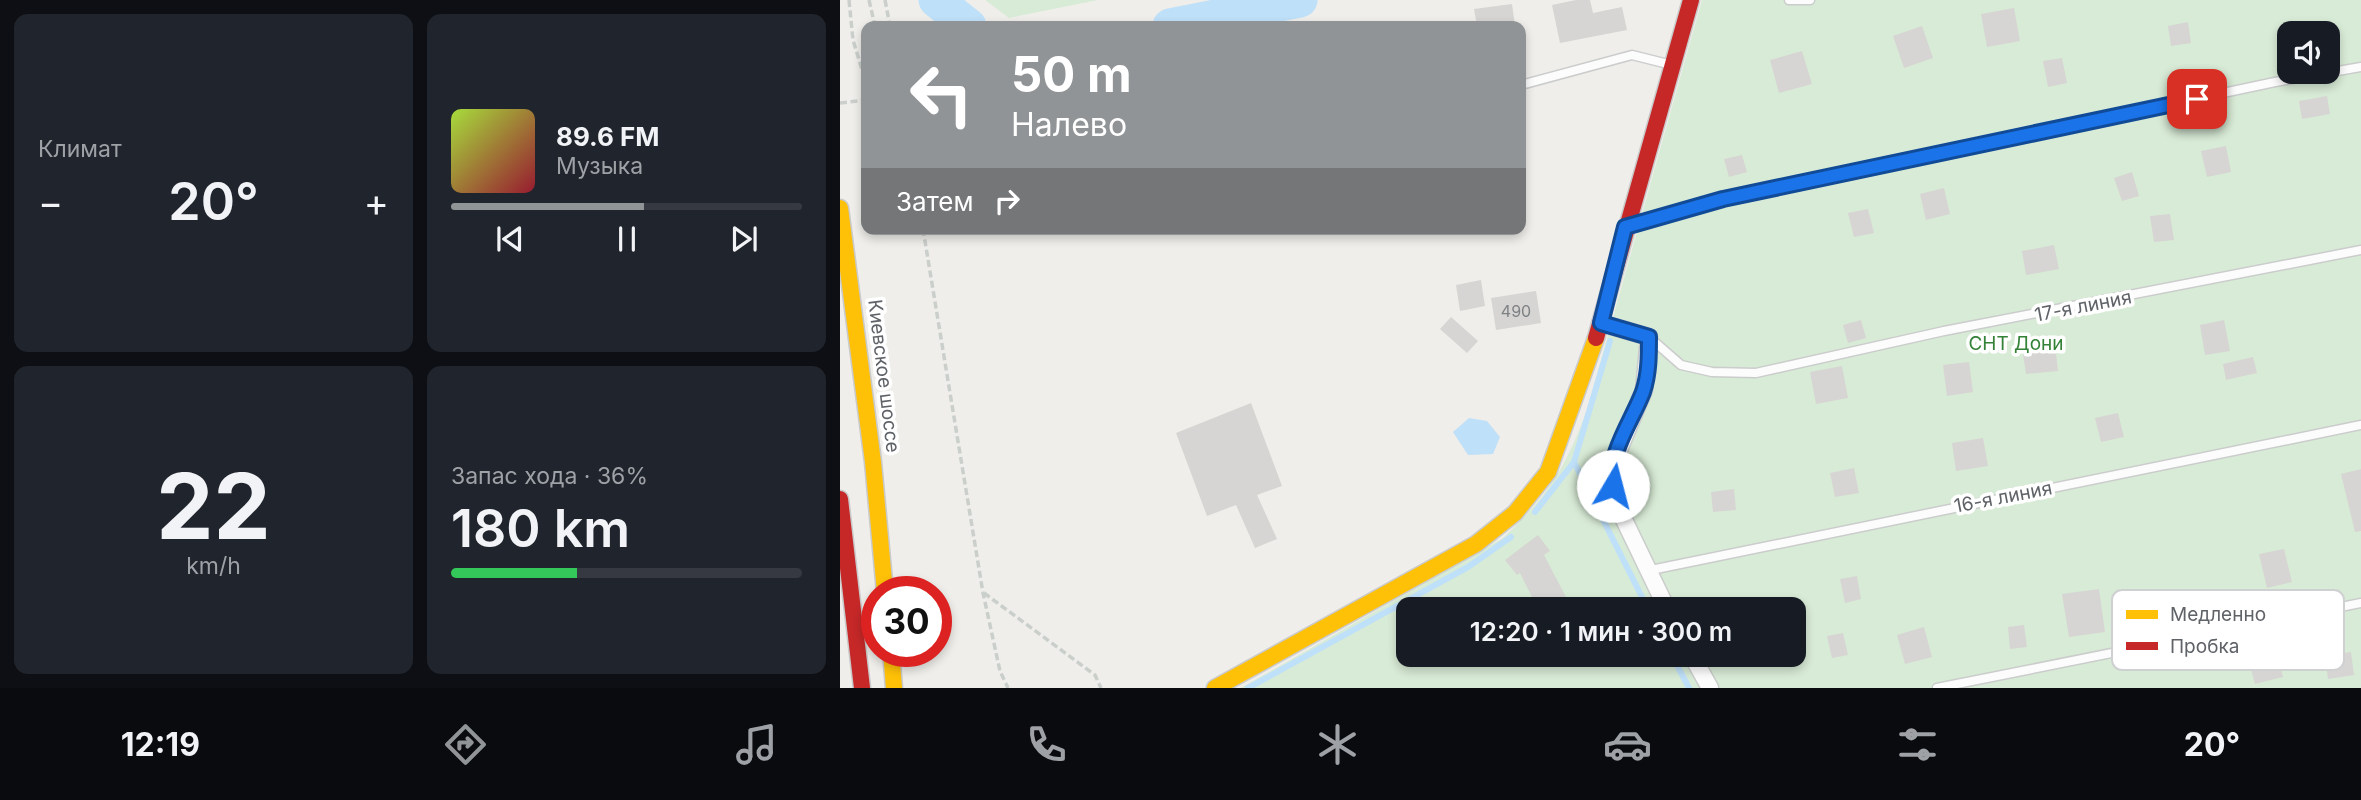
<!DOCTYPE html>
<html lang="ru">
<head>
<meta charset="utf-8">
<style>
	:root { --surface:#171b24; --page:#20242c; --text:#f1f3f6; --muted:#9ea1a6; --line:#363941; --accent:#919496 }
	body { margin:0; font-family:Inter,sans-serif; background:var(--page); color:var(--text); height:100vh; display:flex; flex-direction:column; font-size:26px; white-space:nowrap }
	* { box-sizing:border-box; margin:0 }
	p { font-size:23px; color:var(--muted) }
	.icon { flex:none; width:38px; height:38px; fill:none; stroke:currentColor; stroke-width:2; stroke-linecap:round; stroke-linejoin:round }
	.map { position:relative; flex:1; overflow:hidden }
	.drawer { display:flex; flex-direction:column; gap:14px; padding:14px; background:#0d0f14; width:840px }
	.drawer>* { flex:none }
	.hud { position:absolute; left:21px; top:21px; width:665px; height:214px; border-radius:14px; box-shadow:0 4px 10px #0003; background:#919496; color:#fff; overflow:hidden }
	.controls { position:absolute; left:1437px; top:21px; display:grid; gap:14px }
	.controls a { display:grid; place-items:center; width:63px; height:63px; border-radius:14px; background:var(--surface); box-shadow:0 4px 10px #0003; font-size:35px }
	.speed { position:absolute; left:21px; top:576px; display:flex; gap:14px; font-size:35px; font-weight:700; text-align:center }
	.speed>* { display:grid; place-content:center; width:91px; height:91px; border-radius:50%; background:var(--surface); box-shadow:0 4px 10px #0003; line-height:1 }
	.speed .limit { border:10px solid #d22; background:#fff; color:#111 }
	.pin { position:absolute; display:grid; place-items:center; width:60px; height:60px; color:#fff; margin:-30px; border-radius:14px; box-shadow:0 4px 10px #0006 }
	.me { position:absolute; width:77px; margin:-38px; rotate:8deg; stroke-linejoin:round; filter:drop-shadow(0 0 5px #0008) }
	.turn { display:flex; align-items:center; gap:24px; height:147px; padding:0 35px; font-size:32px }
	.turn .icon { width:91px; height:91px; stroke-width:2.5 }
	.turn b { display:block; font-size:49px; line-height:60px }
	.then { display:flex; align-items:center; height:66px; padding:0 35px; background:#0003; gap:14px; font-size:26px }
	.big { font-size:52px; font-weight:600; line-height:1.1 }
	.drawer .card { flex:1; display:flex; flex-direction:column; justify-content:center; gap:10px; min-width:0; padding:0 24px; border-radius:14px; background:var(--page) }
	.drawer .dial { align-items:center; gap:0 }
	.dial b { font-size:91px; line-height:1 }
	.song { display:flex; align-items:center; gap:21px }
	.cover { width:84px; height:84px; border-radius:10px; background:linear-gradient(135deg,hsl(80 70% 55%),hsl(350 70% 35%)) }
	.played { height:7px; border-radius:4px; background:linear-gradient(90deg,var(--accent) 55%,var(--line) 55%) }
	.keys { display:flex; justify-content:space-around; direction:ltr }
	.heat { display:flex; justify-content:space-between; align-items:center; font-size:38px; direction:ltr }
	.charge { height:10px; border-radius:5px; background:linear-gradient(90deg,#34c759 36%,var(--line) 0) }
	.drawer .tiles { flex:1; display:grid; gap:14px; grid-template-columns:repeat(2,1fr) }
	.trip { position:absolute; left:556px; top:597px; width:410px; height:70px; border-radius:14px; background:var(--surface); box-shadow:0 4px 10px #0003; font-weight:600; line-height:70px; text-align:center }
	.tabs { display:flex; height:112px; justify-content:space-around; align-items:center; background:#090b0e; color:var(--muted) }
	.tabs .icon { width:49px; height:49px }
	.tabs .current { color:var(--accent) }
	.tabs b { font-size:32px; color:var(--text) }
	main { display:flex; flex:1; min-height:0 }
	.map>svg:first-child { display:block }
	.green { fill:#d8ebd6; fill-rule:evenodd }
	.water { fill:#bfe0f9 }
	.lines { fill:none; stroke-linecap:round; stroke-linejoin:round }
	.stream { stroke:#bfe0f9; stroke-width:6 }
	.river { stroke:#bfe0f9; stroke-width:35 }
	.building { fill:#d6d5d3 }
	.lane-casing { stroke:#cbcccc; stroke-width:11 }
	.street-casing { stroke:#cbcccc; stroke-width:19 }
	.slow-casing { stroke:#cacacb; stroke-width:19 }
	.jam-casing { stroke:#cacacb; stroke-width:19 }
	.path { stroke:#cacfcc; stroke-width:3.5; stroke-dasharray:7 3.5; stroke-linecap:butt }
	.lane { stroke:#fdfcfc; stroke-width:8 }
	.street { stroke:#fdfcfc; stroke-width:16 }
	.slow { stroke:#ffc107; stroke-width:16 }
	.jam { stroke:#c62828; stroke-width:16 }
	.route-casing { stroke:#114b97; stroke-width:18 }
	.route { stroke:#1a73e8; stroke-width:12 }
	.labels { text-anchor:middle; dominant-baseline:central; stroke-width:7; stroke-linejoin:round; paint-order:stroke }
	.number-label { font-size:16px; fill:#7e8184 }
	.street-label { font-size:19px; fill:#5f6368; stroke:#fff }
	.park-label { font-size:19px; fill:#348238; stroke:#fff }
	.key { fill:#fff; stroke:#cfd0d2; stroke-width:2 }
	.key-label { font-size:19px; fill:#5f6368 }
</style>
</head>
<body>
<main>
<section class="drawer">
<div class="tiles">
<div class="card"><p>Климат</p>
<div class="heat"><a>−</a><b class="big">20°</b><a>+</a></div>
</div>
<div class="card">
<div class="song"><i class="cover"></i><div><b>89.6 FM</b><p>Музыка</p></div></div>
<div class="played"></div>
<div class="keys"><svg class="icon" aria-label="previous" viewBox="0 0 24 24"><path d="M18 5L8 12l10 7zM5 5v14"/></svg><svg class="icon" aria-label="pause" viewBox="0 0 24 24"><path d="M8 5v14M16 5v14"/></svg><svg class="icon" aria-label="next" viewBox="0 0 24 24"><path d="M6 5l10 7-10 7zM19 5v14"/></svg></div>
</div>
<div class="card dial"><b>22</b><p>km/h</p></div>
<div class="card"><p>Запас хода · 36%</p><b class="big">180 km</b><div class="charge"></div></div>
</div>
</section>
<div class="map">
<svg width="1521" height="688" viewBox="0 0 1521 688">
	<rect width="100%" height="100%" fill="#efeeea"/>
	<g class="green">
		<polygon points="145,0 258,0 169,18"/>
		<path d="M 862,0 L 1521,0 L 1521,688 L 401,688 L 663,538 C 708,496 726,467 747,410 ZM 1449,33 L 1488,33 L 1488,72 L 1449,72 ZM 569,609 L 954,609 L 954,654 L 569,654 Z"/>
	</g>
	<polygon class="water" points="629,418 647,421 660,437 653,454 628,455 613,432"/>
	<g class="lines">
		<g class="stream">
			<polyline points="734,462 808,609"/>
			<polyline points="695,512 734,462 770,341"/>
			<polyline points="831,654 849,688"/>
			<polyline points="408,688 628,567 671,537"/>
		</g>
		<g class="river">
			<polyline points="96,0 129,26"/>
			<polyline points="330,26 460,0"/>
		</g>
	</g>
	<g class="building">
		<polygon points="736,0 750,0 753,13 782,7 787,30 720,43 712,5"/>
		<polygon points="672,4 675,26 637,26 634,9"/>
		<polygon points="1174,8 1180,41 1147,47 1141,14"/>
		<polygon points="1348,22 1351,43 1331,46 1328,26"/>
		<polygon points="1082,26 1093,58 1064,68 1053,36"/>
		<polygon points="962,51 972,84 939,93 930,60"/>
		<polygon points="1222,58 1227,83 1208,87 1203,61"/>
		<polygon points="1487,96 1490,114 1462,119 1459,101"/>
		<polygon points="1386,146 1391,172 1367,177 1361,151"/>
		<polygon points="902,155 907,172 889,177 884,159"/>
		<polygon points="1292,172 1299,196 1282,201 1274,178"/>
		<polygon points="1104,188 1110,214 1086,220 1080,194"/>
		<polygon points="1028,209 1034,233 1014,237 1008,213"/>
		<polygon points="1330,214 1334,240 1314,242 1310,216"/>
		<polygon points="1214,245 1219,269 1186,275 1182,251"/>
		<polygon points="641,280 645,306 620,311 616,285"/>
		<polygon points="696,291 701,323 656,330 651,298"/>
		<polygon points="611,317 638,341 627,353 600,329"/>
		<polygon points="1021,320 1026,338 1008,343 1003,325"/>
		<polygon points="1384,320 1390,351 1365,355 1360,325"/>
		<polygon points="1214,336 1218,371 1186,374 1181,340"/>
		<polygon points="1413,357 1417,373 1386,380 1383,364"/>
		<polygon points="1129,362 1133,392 1107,396 1103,365"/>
		<polygon points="1002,366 1008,398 976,404 970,372"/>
		<polygon points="411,403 442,486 417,495 437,539 415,548 396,505 367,516 336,433"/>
		<polygon points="1278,413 1284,437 1261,442 1255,418"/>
		<polygon points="1143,438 1148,466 1116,471 1112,443"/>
		<polygon points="1014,468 1019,493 995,497 990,473"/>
		<polygon points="1521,469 1521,531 1515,532 1501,474"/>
		<polygon points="894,489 896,510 873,512 871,492"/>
		<polygon points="698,535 710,551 704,555 726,597 703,609 698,609 680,573 677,575 665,560"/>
		<polygon points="1444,549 1452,582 1427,588 1419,554"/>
		<polygon points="1017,576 1021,599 1005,603 1000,579"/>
		<polygon points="1259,589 1265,632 1229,637 1222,594"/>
		<polygon points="1184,625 1187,647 1170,649 1168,627"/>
		<polygon points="1084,627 1092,657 1065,664 1057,635"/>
		<polygon points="1003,633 1008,655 992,658 987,636"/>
		<polygon points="1511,652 1514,675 1488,679 1485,656"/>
		<polygon points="1438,659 1443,677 1415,684 1410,666"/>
	</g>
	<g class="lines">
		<g class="lane-casing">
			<g id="lane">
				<polyline points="949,0 970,0"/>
				<polyline points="681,85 792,55 832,65"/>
				<polyline points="792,225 883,199 1435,82 1521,67"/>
				<polyline points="809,337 841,365 872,372 916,373 1104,331 1521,250"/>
				<polyline points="806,571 1521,425"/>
				<polyline points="1097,688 1521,603"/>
			</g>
		</g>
		<g class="street-casing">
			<g id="street">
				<polyline points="761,323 809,337 804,390 770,471 775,501 827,609"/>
				<polyline points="851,654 870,688"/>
			</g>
		</g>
		<g class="slow-casing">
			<g id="slow">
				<polyline points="0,208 33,462 45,592"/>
				<polyline points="51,651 54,688"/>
				<polyline points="375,688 636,544 675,513 708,472 756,338"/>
			</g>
		</g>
		<g class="jam-casing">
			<g id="jam">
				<polyline points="756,338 851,0"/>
				<polyline points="0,499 22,688"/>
			</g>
		</g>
		<g class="path">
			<polyline points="9,0 13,40 26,83"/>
			<polyline points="29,0 35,26"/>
			<polyline points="45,0 50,26"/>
			<polyline points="0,103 26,100"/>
			<polyline points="83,229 143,593 160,671 168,688"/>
			<polyline points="144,593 255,675 261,688"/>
		</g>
		<use href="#lane" class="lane"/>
		<use href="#street" class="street"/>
		<use href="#slow" class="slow"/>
		<use href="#jam" class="jam"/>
	</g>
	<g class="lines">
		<g class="route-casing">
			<path id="route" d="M 773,486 C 767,454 792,421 803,392 C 809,374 809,355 809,337 L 761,323 L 785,227 L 883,199 L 1357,99"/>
		</g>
		<use href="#route" class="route"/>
	</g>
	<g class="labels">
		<g class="number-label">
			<text x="676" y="311">490</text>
		</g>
		<g class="street-label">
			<text transform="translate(1243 306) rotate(-11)">17-я линия</text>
			<text transform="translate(44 376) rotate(83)">Киевское шоссе</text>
			<text transform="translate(1163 497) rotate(-11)">16-я линия</text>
		</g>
		<g class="park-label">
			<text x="1176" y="343">СНТ Дони</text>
		</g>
	</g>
	<rect x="1272" y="590" width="232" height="80" rx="10" class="key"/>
	<rect x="1286" y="610" width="32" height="9" fill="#ffc107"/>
	<rect x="1286" y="642" width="32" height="8" fill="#c62828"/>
	<g class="key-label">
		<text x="1330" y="621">Медленно</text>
		<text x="1330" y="653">Пробка</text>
	</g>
</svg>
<div class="controls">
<a><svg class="icon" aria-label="sound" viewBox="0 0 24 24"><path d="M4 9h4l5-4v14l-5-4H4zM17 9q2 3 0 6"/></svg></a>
</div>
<div class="speed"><div class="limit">30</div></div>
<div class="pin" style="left:1357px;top:99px;background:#d93025"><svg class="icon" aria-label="arrive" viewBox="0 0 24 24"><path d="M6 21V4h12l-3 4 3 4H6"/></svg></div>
<svg class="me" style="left:773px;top:486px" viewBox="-20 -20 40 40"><circle r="19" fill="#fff"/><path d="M0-13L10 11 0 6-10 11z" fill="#1a73e8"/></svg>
<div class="trip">12:20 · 1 мин · 300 m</div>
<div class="hud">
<div class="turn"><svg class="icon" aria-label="left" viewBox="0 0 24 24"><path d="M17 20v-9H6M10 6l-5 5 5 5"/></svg><div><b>50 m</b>Налево</div></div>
<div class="then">Затем<svg class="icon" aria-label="right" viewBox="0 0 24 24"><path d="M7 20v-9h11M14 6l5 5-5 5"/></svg></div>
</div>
</div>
</main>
<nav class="tabs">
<b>12:19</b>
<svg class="icon current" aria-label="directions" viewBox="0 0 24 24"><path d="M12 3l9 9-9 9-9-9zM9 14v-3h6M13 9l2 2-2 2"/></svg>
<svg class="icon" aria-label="music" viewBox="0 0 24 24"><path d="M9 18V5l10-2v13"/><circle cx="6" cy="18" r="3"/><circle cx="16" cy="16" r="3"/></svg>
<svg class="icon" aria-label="phone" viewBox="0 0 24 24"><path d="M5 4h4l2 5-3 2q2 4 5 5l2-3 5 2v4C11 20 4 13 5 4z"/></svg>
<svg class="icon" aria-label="climate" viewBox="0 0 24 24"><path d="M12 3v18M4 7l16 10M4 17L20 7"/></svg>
<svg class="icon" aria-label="car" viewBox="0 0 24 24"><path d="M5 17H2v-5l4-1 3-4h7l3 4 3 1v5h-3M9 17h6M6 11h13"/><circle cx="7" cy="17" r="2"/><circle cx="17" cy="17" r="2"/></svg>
<svg class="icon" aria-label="filters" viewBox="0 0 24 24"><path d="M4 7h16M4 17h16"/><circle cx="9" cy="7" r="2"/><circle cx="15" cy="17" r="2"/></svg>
<b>20°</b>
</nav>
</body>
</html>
